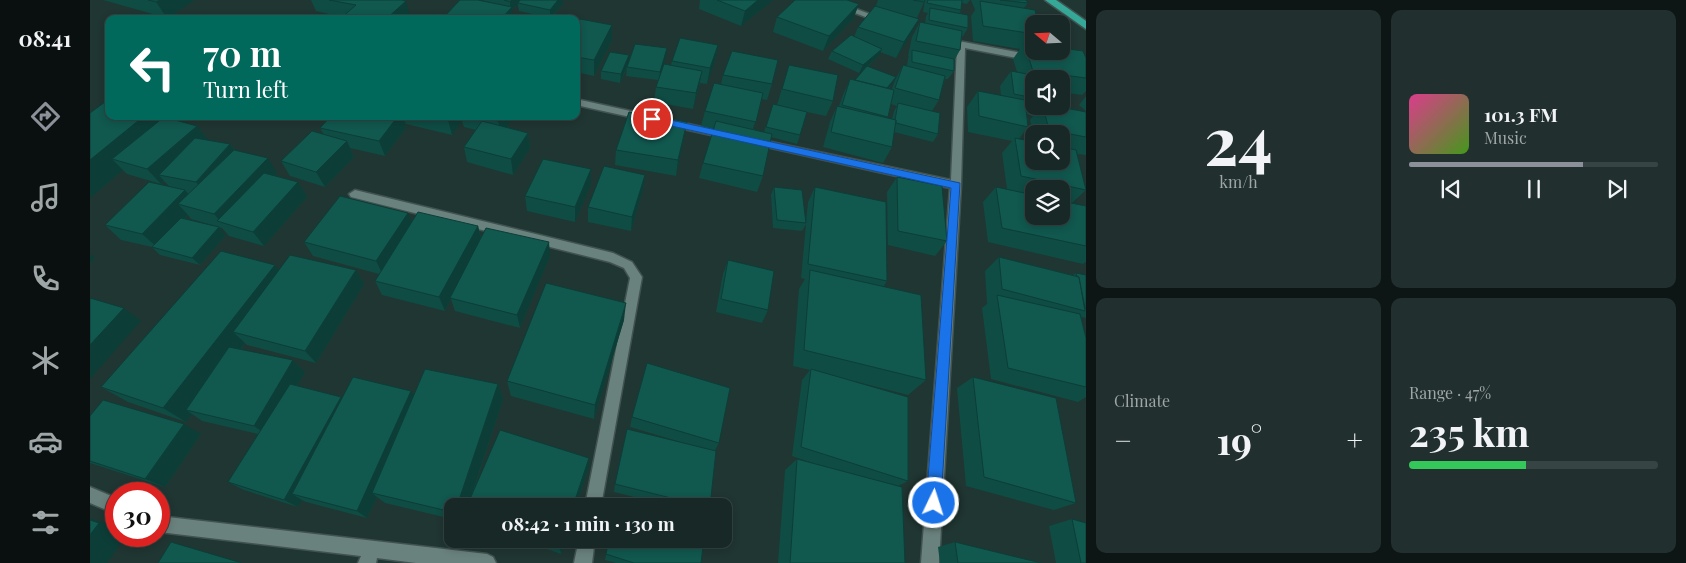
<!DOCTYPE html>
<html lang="en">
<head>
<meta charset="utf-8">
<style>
	:root { --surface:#182826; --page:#21302e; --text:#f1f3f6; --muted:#9fa6a7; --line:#364443; --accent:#8c9099 }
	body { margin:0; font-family:"Playfair Display",serif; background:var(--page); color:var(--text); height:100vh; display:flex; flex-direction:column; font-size:19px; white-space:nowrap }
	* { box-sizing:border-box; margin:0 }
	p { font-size:16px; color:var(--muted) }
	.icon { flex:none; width:28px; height:28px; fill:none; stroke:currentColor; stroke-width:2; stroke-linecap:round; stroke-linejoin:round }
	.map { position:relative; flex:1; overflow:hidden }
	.sheet { display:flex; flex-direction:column; gap:10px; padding:10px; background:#0d1615; width:600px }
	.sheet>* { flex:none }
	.banner { position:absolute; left:15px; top:15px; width:475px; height:105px; border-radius:10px; box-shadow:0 2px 8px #0003,0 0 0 1px var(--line); background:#00695c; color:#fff; overflow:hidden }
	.needle { width:32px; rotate:289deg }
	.buttons { position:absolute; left:935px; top:15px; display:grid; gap:10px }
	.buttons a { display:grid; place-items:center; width:45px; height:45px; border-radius:10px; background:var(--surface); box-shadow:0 2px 8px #0003,0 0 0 1px var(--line); font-size:25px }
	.speed { position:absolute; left:15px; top:482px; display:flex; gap:10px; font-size:25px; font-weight:700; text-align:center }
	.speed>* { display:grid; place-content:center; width:65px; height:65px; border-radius:50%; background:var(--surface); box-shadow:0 2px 8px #0003,0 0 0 1px var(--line); line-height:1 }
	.speed .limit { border:8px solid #d22; background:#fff; color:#111 }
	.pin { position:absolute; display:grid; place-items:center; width:42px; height:42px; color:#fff; margin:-21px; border:2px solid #fff; border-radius:50%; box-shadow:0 1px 5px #0007 }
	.me { position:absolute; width:55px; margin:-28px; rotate:4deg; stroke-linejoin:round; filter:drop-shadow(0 0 4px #0008) }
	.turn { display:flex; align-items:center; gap:18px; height:105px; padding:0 15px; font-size:22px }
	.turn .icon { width:65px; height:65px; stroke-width:2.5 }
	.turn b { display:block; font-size:35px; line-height:42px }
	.big { font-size:38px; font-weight:700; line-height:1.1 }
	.sheet .card { flex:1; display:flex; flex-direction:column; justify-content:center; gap:8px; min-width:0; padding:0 18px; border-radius:10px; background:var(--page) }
	.sheet .dial { align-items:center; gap:0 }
	.dial b { font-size:65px; line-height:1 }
	.song { display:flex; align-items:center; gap:15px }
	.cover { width:60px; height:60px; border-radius:8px; background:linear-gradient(135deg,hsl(330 70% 55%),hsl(100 70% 35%)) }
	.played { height:5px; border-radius:2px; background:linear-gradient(90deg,var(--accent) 70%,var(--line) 70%) }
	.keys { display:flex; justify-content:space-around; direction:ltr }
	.heat { display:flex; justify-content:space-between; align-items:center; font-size:28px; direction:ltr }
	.charge { height:8px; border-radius:4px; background:linear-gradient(90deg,#34c759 47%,var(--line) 0) }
	.sheet .tiles { flex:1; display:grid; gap:10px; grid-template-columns:repeat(2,1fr) }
	.trip { position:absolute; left:354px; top:498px; width:288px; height:50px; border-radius:10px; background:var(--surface); box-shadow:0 2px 8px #0003,0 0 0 1px var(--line); font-weight:700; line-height:50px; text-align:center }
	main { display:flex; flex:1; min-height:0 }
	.tabs { display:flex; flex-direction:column; width:90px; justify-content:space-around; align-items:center; background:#0a100f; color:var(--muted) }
	.tabs .icon { width:35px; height:35px }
	.tabs .active { color:var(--accent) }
	.tabs b { font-size:22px; color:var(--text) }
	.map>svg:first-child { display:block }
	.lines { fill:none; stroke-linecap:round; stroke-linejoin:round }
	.street-casing { stroke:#415351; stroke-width:3 }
	.highway-casing { stroke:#415351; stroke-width:3 }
	.street { fill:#6a827d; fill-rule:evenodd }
	.highway { fill:#36a898; fill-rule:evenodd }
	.wall { fill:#0f4c44; fill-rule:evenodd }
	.shaded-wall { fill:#0c3e37 }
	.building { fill:#11584f; stroke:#0c3e37 }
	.route { fill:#1a73e8; stroke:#114b97 }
</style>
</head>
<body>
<main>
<nav class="tabs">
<b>08:41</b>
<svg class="icon active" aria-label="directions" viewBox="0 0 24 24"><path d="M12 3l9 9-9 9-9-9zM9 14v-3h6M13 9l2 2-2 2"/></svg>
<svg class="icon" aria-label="music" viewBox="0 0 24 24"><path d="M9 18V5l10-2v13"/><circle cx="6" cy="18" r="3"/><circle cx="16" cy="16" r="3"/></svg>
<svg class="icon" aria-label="phone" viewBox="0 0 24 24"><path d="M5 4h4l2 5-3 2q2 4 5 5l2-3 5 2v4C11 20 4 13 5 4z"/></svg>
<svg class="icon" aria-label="climate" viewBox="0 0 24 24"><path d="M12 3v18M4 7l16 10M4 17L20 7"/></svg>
<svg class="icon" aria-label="car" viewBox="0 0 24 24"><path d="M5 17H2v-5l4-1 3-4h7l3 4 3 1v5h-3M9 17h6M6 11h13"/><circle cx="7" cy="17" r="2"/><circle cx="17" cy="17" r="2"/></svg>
<svg class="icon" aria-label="filters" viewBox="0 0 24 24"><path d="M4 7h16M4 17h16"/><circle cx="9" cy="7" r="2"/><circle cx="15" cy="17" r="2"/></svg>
</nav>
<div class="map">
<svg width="996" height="563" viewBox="0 0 996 563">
	<rect width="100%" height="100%" fill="#203632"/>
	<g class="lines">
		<g class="street-casing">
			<g id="street">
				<polygon points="730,0 742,0 796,20 789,22"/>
				<polygon points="863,40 942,55 946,58 942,61 875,48 871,185 849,563 831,563 860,188 663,144 658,141 663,138 861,180 867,46 859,43"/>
				<polygon points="486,99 554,114 559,117 554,120 486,105"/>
				<polygon points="580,120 639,133 644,136 639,139 576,125 576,121"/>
				<polygon points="265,190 523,253 542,262 552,277 511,506 495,506 540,278 534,268 520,262 261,197 259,194"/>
				<polygon points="0,487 26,498 26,514 0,503"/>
				<polygon points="69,516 397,554 403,557 406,563 326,563 287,558 286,563 268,563 271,556 69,532"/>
				<polygon points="489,539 505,539 502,563 484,563"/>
			</g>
		</g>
		<g class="highway-casing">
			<polygon id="highway" points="955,0 966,0 996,21 996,29"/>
		</g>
		<use href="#street" class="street"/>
		<use href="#highway" class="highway"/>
	</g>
	<g class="wall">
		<polygon points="13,0 105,0 77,18"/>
		<polygon points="221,0 312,0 320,16 252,17 226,11"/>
		<polygon points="392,0 473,0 473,4 461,18 429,11 428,5 422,9"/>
		<polygon points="610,0 683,0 651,26 609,9"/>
		<path d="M 788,0 L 835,0 L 827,18 L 815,15 L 821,35 L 806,58 L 790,52 L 788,57 L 778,66 L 801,85 L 799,89 L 802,89 L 805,80 L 813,65 L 817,66 L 818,59 L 819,56 L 818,56 L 822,37 L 830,22 L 835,23 L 836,16 L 838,13 L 833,12 L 835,0 L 880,0 L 877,4 L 872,3 L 871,10 L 869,14 L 878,28 L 873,36 L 872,36 L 870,50 L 864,61 L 864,71 L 858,79 L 855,79 L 849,100 L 842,111 L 848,134 L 843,142 L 804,132 L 802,147 L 793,163 L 733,147 L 740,122 L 747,106 L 749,106 L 753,95 L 760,79 L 765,80 L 774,69 L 769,73 L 738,59 L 742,51 L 764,37 L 768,27 L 786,6 ZM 801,104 L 807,106 L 804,111 L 802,119 L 797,118 Z"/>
		<path d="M 881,0 L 936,0 L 938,3 L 934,8 L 944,24 L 944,51 L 996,58 L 996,91 L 992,95 L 971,92 L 971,79 L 944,79 L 944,106 L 968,106 L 996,112 L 996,155 L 987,154 L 996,190 L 982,203 L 996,206 L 996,262 L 993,264 L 898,242 L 893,202 L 906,187 L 917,189 L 912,153 L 922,141 L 878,132 L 877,107 L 888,91 L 911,96 L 910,86 L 921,71 L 927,72 L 923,59 L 930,49 L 883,41 L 881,16 L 885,10 ZM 937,114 L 943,116 L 940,120 L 944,138 L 944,134 L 971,134 L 971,161 L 929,139 L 938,127 ZM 944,189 L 971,189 L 971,216 L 944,216 Z"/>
		<polygon points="769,4 763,19 733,51 683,32 687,17"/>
		<polygon points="486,23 487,25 522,40 504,76 486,72"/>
		<polygon points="628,45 625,61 617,84 610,83 603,109 564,102 566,87 568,80 536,76 537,68 530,83 511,79 511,71 539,62 577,48 574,64 581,65 582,61"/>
		<polygon points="699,65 743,101 736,116 717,112 710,135 707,144 681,137 673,176 667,192 609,178 613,163 623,129 611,126 615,111 631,84 633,75 682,84 677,100 672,99 663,129 674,132 683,104 687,105"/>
		<polygon points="996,96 996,111 989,105"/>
		<polygon points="19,116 77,116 78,118 107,126 118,140 140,144 145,150 187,173 185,176 208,182 217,197 174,246 139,236 132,228 101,219 98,215 95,219 136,235 110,265 70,255 62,247 31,240 15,225 79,186 74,181 71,184 37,174 33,170 0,198"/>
		<polygon points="120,116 131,116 128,119"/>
		<polygon points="241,116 312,116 316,128 295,156 260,148 264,157 235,187 200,176 191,161 234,135 230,128"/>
		<polygon points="313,116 424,116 417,127 438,133 440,148 423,175 377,162 374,147 386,130 374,127 372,121 362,135 316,124"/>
		<polygon points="597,122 586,176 525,165 526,150"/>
		<polygon points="555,175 553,190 541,231 498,222 498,207"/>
		<polygon points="807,177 857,241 845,256 798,245 797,192"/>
		<polygon points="501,184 485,222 437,211 435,196"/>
		<polygon points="684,187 716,222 718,202 725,187 797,281 793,287 836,380 818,395 764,381 818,481 808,486 815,563 688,563 695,470 707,459 723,463 702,456 712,380 720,370 703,366 709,289 715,279 711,278 716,224 712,231 683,228 681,195"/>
		<polygon points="321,222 388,226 391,238 460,256 430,328 365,311 361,299 355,311 292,295 285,281 289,274 223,256 214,242"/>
		<polygon points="909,257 983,275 986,273 996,275 996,318 991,317 996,338 996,397 988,402 901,379 892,308 898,303 897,303 895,271"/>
		<polygon points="638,260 678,310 672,323 626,312 633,274"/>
		<polygon points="185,265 189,270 266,270 274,284 226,363 157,345 155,343 151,349 215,372 207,386 252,398 324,395 408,384 413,399 382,495 499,467 486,506 362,506 362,519 295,503 287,497 277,518 216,502 212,500 208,507 154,490 138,482 168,434 112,421 102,414 96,422 38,402 11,387"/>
		<polygon points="534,320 504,419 421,396 417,381"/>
		<polygon points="883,377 986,503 964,510 876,486 867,388"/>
		<polygon points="0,416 111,434 75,487 0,463"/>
		<polygon points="542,417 629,443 625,450 620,506 580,506 524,492 525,484 587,441 540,427"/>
		<polygon points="982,519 996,563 966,563 959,526"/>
		<polygon points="428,539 476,539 471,554"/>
		<polygon points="519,539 611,563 526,563 515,560"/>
		<polygon points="865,542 951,563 850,563 848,547"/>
	</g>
	<g class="shaded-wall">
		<polygon points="70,0 105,0 77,18 66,2"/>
		<polygon points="422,0 435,0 428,3 428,5 422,9 423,19 411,19 420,9 420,2"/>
		<polygon points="468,0 473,0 473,4 460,18 460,10"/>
		<polygon points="668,0 683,0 651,26 655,11"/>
		<polygon points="316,1 320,16 317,19 296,19"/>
		<polygon points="769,4 763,19 733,51 739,36"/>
		<polygon points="829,19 821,35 806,58 814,42"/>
		<polygon points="522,25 522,40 504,76 504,60"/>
		<polygon points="628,45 625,61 617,84 620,68"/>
		<polygon points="577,48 576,57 569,80 570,72"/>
		<polygon points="792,49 788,57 769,73 773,65"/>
		<polygon points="539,55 538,64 530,83 531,74"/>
		<polygon points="612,71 609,86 603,109 606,93"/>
		<polygon points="806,77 801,85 789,101 793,92"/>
		<polygon points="54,116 77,116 84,126 22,159 33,170 0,198 0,160"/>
		<polygon points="308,116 312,116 316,128 295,156 289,141"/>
		<polygon points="360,116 371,116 372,121 362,135 358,120"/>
		<polygon points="411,116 424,116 411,136 408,121"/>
		<polygon points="597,122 594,137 586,176 588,160"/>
		<polygon points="107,126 119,141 69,175 74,181 71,184 57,169"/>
		<polygon points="438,133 440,148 423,175 421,159"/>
		<polygon points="257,141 264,157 235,187 226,172"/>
		<polygon points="140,144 151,159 118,197 106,182"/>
		<polygon points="178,158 187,173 140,225 131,222 124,214"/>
		<polygon points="501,169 501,184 485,222 485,207"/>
		<polygon points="555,175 553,190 541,231 542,217"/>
		<polygon points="208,182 217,197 174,246 163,232"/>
		<polygon points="95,190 108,205 88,204 98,215 68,248 52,234"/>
		<polygon points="318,213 324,228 293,275 286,261"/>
		<polygon points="388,226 391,240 360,298 361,299 355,311 349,297"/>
		<polygon points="129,227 136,235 110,265 102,258"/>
		<polygon points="459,242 460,256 430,328 427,315"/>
		<polygon points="0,254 5,258 0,263"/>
		<polygon points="185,265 200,284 143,332 155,343 103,412 96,410 102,414 96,422 73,408"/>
		<polygon points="266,270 274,284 226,363 215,351"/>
		<polygon points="536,303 534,320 504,419 505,405"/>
		<polygon points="34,308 51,321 0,379 0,345"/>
		<polygon points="203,360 215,372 178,436 164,426"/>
		<polygon points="408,384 413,399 378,506 367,506"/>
		<polygon points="321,391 328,402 282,493 287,497 277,518 267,511"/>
		<polygon points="251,397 261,408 202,494 212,500 208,507 194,500"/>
		<polygon points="94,424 111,434 75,487 55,479"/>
		<polygon points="499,458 499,467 486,506 483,506"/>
		<polygon points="0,519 26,527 26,536 36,536 17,563 0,563"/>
		<polygon points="473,539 476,539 471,554 470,549"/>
	</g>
	<g class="building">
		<polygon points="58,0 70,0 66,2"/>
		<polygon points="239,0 312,0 316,1 296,19 250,19 266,5"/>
		<polygon points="370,0 388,0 422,7 411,19 352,19"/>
		<polygon points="414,0 422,0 420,2"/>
		<polygon points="430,0 468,0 460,10 428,3"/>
		<polygon points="627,0 668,0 655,11"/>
		<polygon points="705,0 757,0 769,4 739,36 687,17"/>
		<polygon points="823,0 835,0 834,2"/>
		<polygon points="838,0 872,0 871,10 837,3"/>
		<polygon points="910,0 936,0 938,3"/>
		<polygon points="890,1 945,10 948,24 944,24 944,34 893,26"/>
		<polygon points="785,6 829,19 814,42 768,27"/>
		<polygon points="840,8 878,15 878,28 839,20"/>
		<polygon points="455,16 467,19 453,19"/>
		<polygon points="490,19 522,25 504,60 486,57 486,26"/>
		<polygon points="830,22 872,31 870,50 826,41"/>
		<polygon points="761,35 792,49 773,65 742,51"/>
		<polygon points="590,38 628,45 620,68 582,61"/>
		<polygon points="934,43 944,45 944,51 971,51 971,48 993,51 996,58 996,78 943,71"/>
		<polygon points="545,44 577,48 570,72 537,67"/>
		<polygon points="822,50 864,59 864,71 822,62"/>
		<polygon points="642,51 688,60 682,84 633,75"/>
		<polygon points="520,52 539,55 531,74 511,71"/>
		<polygon points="574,64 612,71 606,93 566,87"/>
		<polygon points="699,65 748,75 743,101 692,89"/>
		<polygon points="813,65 855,76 849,100 805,88"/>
		<polygon points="777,66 806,77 797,88 765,80"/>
		<polygon points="921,71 963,79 944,79 944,98 924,94"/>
		<polygon points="760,79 804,90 798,117 752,105"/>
		<polygon points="624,83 673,93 666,122 615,111"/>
		<polygon points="888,91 935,100 938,127 889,116"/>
		<polygon points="19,99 19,116 54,116 0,160 0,113"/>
		<polygon points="808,103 850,113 848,134 806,123 806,120 805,120"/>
		<polygon points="683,104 717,112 710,135 676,127"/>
		<polygon points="747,106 806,120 802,147 741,132"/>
		<polygon points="953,106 965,106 996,112 996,137 959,130"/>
		<polygon points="539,112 597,122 588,160 526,150"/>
		<polygon points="241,116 308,116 289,141 230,128"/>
		<polygon points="343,116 360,116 358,120"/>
		<polygon points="389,116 411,116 408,121"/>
		<polygon points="74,117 107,126 57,169 22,159"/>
		<polygon points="392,121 438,133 421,159 374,147"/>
		<polygon points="626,121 682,134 673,176 613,163"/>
		<polygon points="222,131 257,141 226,172 191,161"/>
		<polygon points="105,138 140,144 106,182 69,175"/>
		<polygon points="925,138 944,142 944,161 971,161 971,147 986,150 996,190 931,176"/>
		<polygon points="144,150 178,158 124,214 88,204"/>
		<polygon points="453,159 501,169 485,207 435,196"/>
		<polygon points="514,166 555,175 542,217 498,207"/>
		<polygon points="174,173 208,182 163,232 127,221"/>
		<polygon points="807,177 852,186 857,241 808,231"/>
		<polygon points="59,182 95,190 52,234 15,225"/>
		<polygon points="684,187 712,190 716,223 687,220"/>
		<polygon points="725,187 796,202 797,281 718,264"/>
		<polygon points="906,187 944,195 944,216 971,216 971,201 996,206 996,246 912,228"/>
		<polygon points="250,196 318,213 286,261 214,242"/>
		<polygon points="328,212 388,226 349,297 285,281"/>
		<polygon points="91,218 129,227 102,258 62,247"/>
		<polygon points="396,228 459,242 427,315 360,298"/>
		<polygon points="131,251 185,265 73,408 11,387"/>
		<polygon points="200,255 266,270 215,351 143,332"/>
		<polygon points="909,257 989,277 995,311 912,289"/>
		<polygon points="638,260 684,271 678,310 631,299"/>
		<polygon points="720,270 831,295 836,380 714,350"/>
		<polygon points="986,273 996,275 996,308 995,308 989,277 987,276"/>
		<polygon points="456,283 536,303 505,405 417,381"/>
		<polygon points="907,295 990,314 996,338 996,387 918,368"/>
		<polygon points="0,298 34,308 0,345"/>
		<polygon points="139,347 203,360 164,426 96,410"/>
		<polygon points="557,363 640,388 629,443 542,417"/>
		<polygon points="335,369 408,384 367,506 362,506 362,512 282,493"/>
		<polygon points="721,369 818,397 818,481 711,447"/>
		<polygon points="263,377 321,391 267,511 202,494"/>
		<polygon points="883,377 966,398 986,503 894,477"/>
		<polygon points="200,384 251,397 194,500 138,482"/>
		<polygon points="13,400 94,424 55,479 0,461 0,416"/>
		<polygon points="537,429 626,451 620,506 613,506 525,484"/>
		<polygon points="410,430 499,458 483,506 377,506"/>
		<polygon points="707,459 812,487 815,563 700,563"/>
		<polygon points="529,497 560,506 527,506"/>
		<polygon points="982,519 996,523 996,563 991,563"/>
		<polygon points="0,520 9,523 0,535"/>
		<polygon points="442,539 473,539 470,549"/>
		<polygon points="519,539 614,539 611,563 544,563 516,554"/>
		<polygon points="81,542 152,563 68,563"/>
		<polygon points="865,542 951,563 868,563"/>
	</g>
	<polygon class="route" points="562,116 870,183 851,503 849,509 844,511 839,509 836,503 861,188 559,121 559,117"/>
</svg>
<div class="buttons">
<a><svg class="needle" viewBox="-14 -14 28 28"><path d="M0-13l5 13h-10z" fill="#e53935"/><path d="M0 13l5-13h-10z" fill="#9fa6a7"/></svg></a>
<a><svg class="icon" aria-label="sound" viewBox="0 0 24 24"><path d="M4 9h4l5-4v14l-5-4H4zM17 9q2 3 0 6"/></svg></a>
<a><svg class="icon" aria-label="search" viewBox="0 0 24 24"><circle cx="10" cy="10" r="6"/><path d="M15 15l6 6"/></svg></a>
<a><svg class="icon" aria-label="layers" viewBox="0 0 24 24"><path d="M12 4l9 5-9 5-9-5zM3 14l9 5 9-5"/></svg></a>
</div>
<div class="speed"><div class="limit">30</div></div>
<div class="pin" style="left:562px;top:119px;background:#d93025"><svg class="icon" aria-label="arrive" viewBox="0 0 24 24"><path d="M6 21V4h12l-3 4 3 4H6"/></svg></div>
<svg class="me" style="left:844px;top:503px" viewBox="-20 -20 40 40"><circle r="17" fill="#1a73e8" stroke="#fff" stroke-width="3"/><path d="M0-11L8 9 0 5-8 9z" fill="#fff"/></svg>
<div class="trip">08:42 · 1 min · 130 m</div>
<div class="banner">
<div class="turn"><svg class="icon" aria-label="left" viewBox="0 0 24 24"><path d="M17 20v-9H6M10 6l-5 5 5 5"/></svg><div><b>70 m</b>Turn left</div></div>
</div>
</div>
<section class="sheet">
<div class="tiles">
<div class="card dial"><b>24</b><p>km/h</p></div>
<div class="card">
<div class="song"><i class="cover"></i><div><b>101.3 FM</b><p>Music</p></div></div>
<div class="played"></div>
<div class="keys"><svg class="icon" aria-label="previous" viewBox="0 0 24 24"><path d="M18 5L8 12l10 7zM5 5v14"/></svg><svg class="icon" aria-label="pause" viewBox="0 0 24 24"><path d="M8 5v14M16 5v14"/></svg><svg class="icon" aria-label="next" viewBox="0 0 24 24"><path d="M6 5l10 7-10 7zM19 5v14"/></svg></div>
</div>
<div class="card"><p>Climate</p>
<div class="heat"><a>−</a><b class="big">19°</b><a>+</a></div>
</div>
<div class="card"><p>Range · 47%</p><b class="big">235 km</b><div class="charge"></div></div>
</div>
</section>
</main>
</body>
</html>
